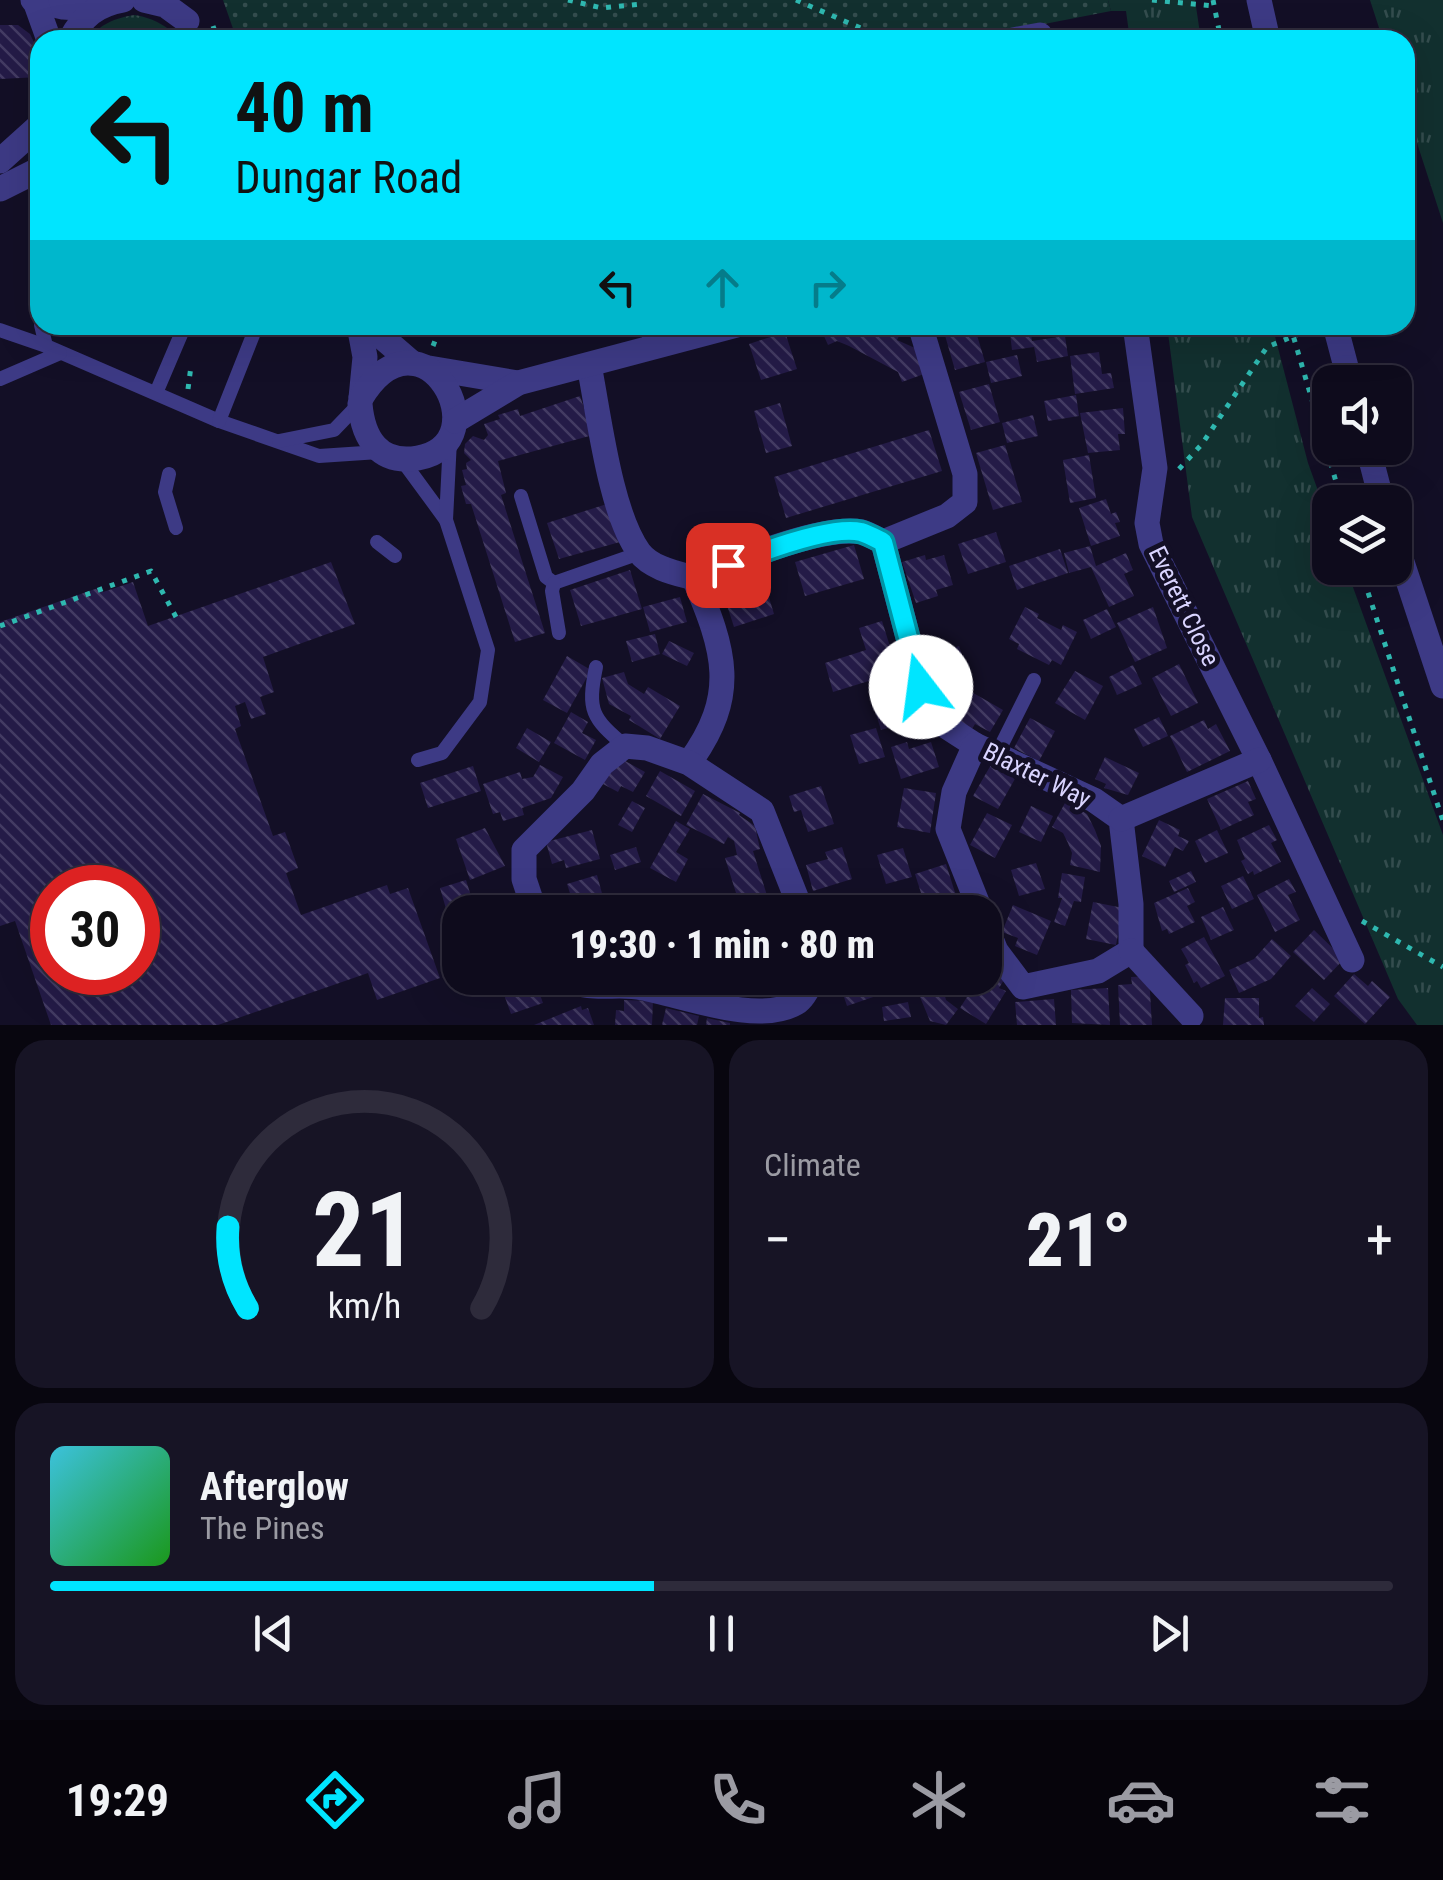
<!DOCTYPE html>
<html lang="en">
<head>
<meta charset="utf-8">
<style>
	:root { --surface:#0e0b1c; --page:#171425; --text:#f1f3f6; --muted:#9b9ba3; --line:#2e2b3b; --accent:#00e5ff }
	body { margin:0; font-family:"Roboto Condensed",sans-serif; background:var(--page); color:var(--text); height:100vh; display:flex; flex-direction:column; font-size:38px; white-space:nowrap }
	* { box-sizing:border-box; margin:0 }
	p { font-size:32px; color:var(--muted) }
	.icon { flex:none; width:55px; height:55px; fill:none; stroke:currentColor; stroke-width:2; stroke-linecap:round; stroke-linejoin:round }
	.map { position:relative; height:1025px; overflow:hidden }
	.panel { display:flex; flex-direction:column; gap:15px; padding:15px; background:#08060f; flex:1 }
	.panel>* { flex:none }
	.guide { position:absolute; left:30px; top:30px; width:1385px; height:305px; border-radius:30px; box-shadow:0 10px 40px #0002,0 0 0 2px var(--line); background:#00e5ff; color:#111; overflow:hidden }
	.fabs { position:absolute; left:1312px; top:365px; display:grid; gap:20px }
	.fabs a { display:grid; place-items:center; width:100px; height:100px; border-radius:20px; background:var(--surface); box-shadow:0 10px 40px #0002,0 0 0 2px var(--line); font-size:50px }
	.speed { position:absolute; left:30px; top:865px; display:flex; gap:20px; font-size:50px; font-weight:700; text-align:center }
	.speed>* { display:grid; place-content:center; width:130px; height:130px; border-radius:50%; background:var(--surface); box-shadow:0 10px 40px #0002,0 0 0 2px var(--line); line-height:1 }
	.speed .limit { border:15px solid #d22; background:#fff; color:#111 }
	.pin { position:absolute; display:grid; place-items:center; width:85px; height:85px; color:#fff; margin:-42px; border-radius:20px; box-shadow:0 5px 15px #0006 }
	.me { position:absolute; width:110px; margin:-55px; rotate:345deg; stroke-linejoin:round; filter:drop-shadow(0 0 8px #0008) }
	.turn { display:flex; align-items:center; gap:35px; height:210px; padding:0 40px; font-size:45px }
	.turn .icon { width:130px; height:130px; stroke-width:2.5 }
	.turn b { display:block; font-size:70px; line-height:85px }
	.lanes { display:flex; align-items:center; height:95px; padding:0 40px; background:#0003; justify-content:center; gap:50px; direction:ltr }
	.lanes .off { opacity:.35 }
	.big { font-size:75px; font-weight:800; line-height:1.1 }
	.panel .tile { flex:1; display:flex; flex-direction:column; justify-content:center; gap:15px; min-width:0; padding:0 35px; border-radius:30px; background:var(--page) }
	.panel .dial { align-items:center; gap:0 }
	.dial svg { height:260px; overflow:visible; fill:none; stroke:var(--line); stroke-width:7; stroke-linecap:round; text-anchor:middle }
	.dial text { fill:var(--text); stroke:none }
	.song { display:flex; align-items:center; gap:30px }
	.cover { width:120px; height:120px; border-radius:15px; background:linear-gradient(135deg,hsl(190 70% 55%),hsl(120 70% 35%)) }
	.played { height:10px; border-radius:5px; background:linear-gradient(90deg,var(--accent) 45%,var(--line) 45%) }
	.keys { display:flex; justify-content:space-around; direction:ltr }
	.heat { display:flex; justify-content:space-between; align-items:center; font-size:55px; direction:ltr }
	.panel .tiles { flex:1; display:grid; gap:15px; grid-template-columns:1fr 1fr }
	.tile:last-child { grid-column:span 2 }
	.trip { position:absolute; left:442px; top:895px; width:560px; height:100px; border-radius:30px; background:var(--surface); box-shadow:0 10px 40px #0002,0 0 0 2px var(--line); font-weight:800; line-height:100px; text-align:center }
	.tabs { display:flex; height:160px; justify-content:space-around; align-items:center; background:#06040b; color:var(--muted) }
	.tabs .icon { width:70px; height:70px }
	.tabs .active { color:var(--accent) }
	.tabs b { font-size:45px; color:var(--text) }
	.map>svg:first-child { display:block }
	.grass { fill:url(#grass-tufts) }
	.park { fill:url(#park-dots) }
	.building { fill:url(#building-back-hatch); fill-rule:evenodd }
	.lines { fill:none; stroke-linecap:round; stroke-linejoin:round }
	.path { stroke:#2fb8b0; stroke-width:5; stroke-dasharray:5 8; stroke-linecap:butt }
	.service { stroke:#3d3a85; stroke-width:14 }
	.minor { stroke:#3d3a85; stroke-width:25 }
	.tertiary { stroke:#3d3a85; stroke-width:25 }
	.route-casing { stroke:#0095a6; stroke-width:25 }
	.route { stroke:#00e5ff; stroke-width:18 }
	.labels { text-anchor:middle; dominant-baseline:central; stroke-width:10; stroke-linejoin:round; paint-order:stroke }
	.street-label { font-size:25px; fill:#d9d4ff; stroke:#130f26 }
</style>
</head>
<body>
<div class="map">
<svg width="1443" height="1025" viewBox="0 0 1443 1025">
	<defs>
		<pattern id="grass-tufts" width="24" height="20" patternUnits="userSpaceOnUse" patternTransform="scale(2.5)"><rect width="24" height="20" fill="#12302f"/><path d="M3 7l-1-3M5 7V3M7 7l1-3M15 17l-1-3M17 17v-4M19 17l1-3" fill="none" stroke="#344d4e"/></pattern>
		<pattern id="park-dots" width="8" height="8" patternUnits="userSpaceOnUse" patternTransform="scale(2.5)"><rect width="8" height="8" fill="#12302f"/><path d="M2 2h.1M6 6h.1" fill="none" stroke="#344d4e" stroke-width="1.8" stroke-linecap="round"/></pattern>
		<pattern id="building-back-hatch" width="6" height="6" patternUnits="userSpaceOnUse" patternTransform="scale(2.5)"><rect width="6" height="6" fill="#241b47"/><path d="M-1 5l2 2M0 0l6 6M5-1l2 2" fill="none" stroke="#433b63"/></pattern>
	</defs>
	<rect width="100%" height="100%" fill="#130f26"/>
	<g class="grass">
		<polygon points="1108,0 1195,0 1201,40 1130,40 1126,11 1111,11"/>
		<polygon points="1370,0 1443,0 1443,223 1405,106 1405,40 1383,40"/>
		<path d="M 135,15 C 155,19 166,25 180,40 L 87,40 C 101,24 114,18 135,15 Z"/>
		<polygon points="1167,325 1272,325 1308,463 1330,524 1330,568 1346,568 1443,835 1443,1025 1417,1025 1398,999 1192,517"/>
	</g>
	<polygon class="park" points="223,0 1108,0 1111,11 963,40 237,40"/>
	<g class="building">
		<polygon points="0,25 18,25 30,34 40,55 40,77 0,79"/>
		<polygon points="819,325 892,325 902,330 897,340 915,348 924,374 902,382 898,372 849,346 837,341 828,345"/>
		<polygon points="949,325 974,325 985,362 955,370 944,332 951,330"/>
		<polygon points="1009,325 1030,325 1032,341 1065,336 1068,356 1037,362 1034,347 1012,350"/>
		<polygon points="1063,325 1098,325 1099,330 1064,333"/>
		<polygon points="785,332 797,369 761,380 749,344"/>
		<polygon points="1099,352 1102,374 1111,373 1114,388 1075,394 1070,356"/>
		<polygon points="1017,355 1022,376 991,383 986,362"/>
		<polygon points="989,384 1000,422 971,430 959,392"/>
		<polygon points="1076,395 1079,416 1048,421 1044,401"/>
		<polygon points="580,396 593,435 498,461 506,493 501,495 545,633 515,642 471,504 466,504 461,486 466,485 462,470 467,469 466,463 471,460 464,453 465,444 473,436 484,440 488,435 484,424 500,419 498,415 518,409 520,416"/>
		<polygon points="780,403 792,446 766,453 754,411"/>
		<polygon points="1123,408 1125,434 1118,434 1120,450 1088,453 1080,413"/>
		<polygon points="1033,415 1038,436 1007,443 1002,423"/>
		<polygon points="929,430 942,471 786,518 774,477"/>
		<polygon points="1005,445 1022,502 993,510 976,453"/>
		<polygon points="1089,455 1096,498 1070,503 1063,460"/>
		<polygon points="1106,499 1111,514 1116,512 1120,522 1115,523 1120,536 1091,546 1079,508"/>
		<polygon points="607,504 620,542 559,559 547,523"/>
		<polygon points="996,532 1006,562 968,574 958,544"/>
		<polygon points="854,545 864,579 805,596 795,562"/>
		<polygon points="1090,546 1096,566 1126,553 1133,570 1124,574 1134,596 1109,607 1091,567 1069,573 1064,553"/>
		<polygon points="1060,549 1068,573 1017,590 1009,566"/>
		<polygon points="925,555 926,560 944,555 953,585 936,590 938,596 916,603 902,562"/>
		<path d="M 331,562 L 355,624 L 263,657 L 274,692 L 260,697 L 266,714 L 251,719 L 245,702 L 235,706 L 241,726 L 235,729 L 273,836 L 285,832 L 298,868 L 286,873 L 301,915 L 387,885 L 390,894 L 408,888 L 440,978 L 377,1000 L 368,973 L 218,1025 L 51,1025 L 15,921 L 0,926 L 0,622 L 101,587 L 103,592 L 133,582 L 148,626 ZM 52,888 L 138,888 L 138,972 L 52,972 Z"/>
		<polygon points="630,570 642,609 581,626 570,590"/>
		<polygon points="761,571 774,614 734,627 720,584"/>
		<polygon points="680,597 687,622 650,632 643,607"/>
		<polygon points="1025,607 1039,614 1037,618 1061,630 1063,625 1077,632 1061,665 1052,660 1049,665 1017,649 1019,644 1009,639"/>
		<polygon points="1153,607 1167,648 1135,662 1117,623"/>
		<polygon points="1107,609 1116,627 1091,639 1083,620"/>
		<polygon points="882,621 898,672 833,692 825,663 866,650 859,628"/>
		<polygon points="655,634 660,654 632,662 626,641"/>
		<polygon points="669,641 694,653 687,666 662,654"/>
		<polygon points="959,646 970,678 940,688 929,656"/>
		<polygon points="567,656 591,670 567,713 543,700"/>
		<polygon points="1179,664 1198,703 1171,716 1152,678"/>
		<polygon points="1133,665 1142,684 1117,695 1109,677"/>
		<polygon points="1075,671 1103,686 1085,720 1055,703"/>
		<polygon points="624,672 628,684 644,694 648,687 680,706 660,739 629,720 631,716 609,704 602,678"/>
		<polygon points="900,683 912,721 881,730 869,692"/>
		<polygon points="968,690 1003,710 990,732 975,724 972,729 952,717"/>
		<polygon points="571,712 588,722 582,733 596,740 585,760 554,743"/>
		<polygon points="1159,717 1168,736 1143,747 1134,729"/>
		<polygon points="1030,718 1055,731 1039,761 1014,748"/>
		<polygon points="1204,720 1208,729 1216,724 1230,751 1187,772 1170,736"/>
		<polygon points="527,728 551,742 539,762 516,748"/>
		<polygon points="876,728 885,757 859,764 850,735"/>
		<polygon points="907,742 909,749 931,742 939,767 901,779 891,747"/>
		<polygon points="618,757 645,772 633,792 621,786 618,792 603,784"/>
		<polygon points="1105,757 1139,773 1128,795 1104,788 1106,784 1095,779"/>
		<polygon points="992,763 1016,777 998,809 973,796"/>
		<polygon points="540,765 563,777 551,798 522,808 524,815 503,821 500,812 493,814 483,784 520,772 522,779 533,777"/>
		<polygon points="473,766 481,791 428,808 420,783"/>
		<polygon points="660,771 695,791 681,816 646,796"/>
		<polygon points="1248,781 1256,799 1248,802 1254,815 1221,830 1207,799"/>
		<polygon points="821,786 834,824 808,832 801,810 794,812 789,796"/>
		<polygon points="904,788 936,793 930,833 897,827"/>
		<polygon points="703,794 740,813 739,815 755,826 760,849 753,851 770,905 742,912 725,858 737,855 734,841 728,837 724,844 686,825"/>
		<polygon points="632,801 645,808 632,832 618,825"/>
		<polygon points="1066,801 1087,814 1095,830 1101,846 1100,872 1070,865 1072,853 1068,843 1063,833 1052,827"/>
		<polygon points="1031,806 1053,816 1041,842 1019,832"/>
		<polygon points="987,813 1012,825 995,858 970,845"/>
		<polygon points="1159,820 1180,830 1178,836 1189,841 1183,851 1175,847 1165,867 1142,856"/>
		<polygon points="676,821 690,829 676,852 688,859 676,882 650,868"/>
		<polygon points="1269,825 1277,840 1271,843 1281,862 1254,875 1253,871 1248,874 1241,861 1245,859 1237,840"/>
		<polygon points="485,828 505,866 470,880 456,839"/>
		<polygon points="592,830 600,859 566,868 564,860 552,864 546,842"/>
		<polygon points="1217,830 1228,853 1205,863 1195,841"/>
		<polygon points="636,847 641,862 615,870 610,855"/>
		<polygon points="842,847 852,879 813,891 806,865 828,859 825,852"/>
		<polygon points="903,848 912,877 886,884 877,855"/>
		<polygon points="1036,863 1045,889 1019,896 1011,870"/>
		<polygon points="946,864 958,902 927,912 915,874"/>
		<polygon points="1191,871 1196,882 1174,892 1169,881"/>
		<polygon points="1062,873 1085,877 1081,902 1074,901 1065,926 1054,922 1062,898 1058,898"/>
		<polygon points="597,875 607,912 576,912 567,884"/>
		<polygon points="1243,876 1254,899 1232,909 1221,886"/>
		<polygon points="1289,879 1296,892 1288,895 1300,920 1275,932 1257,895"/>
		<polygon points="466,880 476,912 460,912 459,954 440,888"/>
		<polygon points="1188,888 1195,902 1187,906 1195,922 1169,934 1167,929 1162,931 1154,903"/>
		<polygon points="668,898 694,905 692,912 665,912"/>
		<polygon points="643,899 647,912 619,912 617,906"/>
		<polygon points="1093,902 1123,908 1116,945 1086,939"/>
		<polygon points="1013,905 1051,921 1037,955 1015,946 1018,938 1002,932"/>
		<polygon points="1223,907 1234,930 1211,940 1201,917"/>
		<polygon points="1314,930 1344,959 1324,980 1293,952"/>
		<polygon points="1204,937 1225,976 1201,988 1197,981 1194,983 1185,965 1189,963 1181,949"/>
		<polygon points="1272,939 1291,956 1271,979 1239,993 1229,970 1254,959"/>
		<polygon points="985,969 1004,980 999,988 1006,991 986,1024 960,1008 979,978 985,978"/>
		<polygon points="1354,974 1368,986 1372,981 1390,997 1365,1024 1334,996"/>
		<polygon points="1149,976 1152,1025 1120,1025 1118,985 1132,984 1131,977"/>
		<polygon points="498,978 534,978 543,1003 511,1014"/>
		<polygon points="741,978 784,978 769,989 745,992"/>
		<polygon points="843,978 876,978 882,994 847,1006 838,979"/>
		<polygon points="912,978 940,978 946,1000 958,1009 946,1025 930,1021"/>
		<polygon points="1108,988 1110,1025 1072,1023 1071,990"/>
		<polygon points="1312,988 1330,1004 1314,1022 1295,1006"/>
		<polygon points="1225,998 1259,998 1259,1018 1263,1017 1264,1025 1223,1025"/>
		<polygon points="1054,999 1056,1025 1017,1025 1015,1002"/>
		<polygon points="624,1000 653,1001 652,1025 615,1025 616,1010 624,1011"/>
		<polygon points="908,1002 911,1017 884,1021 882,1007"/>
		<polygon points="581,1006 582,1010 588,1008 594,1025 534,1025"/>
		<polygon points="666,1008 699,1016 697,1025 662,1025"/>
		<polygon points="707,1018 730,1023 730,1025 706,1025"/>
	</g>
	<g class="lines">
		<g class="path">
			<polyline points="568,0 602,8 641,4"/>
			<polyline points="796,0 888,40"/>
			<polyline points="1152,0 1215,6"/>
			<polyline points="1213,0 1221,40"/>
			<polyline points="213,26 218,40"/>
			<polyline points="1290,325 1342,502"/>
			<polyline points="433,346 441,325"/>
			<polyline points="188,389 191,366"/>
			<polyline points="1179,469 1202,444 1267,347 1311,329"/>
			<polyline points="1360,568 1443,821"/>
			<polyline points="0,626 151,571 176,617"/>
			<polyline points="1362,921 1443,967"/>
		</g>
		<g class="service">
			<polyline points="41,325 46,346"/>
			<polyline points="647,325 651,349"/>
			<polyline points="0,330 46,346 219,421 319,456 379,452"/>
			<polyline points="0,379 60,353"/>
			<polyline points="156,393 185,325"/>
			<polyline points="219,421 257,325"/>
			<polyline points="279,441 334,430 360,403"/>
			<polyline points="402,460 446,520"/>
			<polyline points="169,474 165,492 176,528"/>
			<polyline points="521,496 546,577 554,583 640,553"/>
			<polyline points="377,542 395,556"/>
			<polyline points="554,583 552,591 559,633"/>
			<path d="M 596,667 C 587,711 592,718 625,746"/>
			<polyline points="997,754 1034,680"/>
			<polyline points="418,760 442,753 480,702 488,650 446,520 450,440"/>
		</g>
		<g class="minor">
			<polyline points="33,0 63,7 94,9"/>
			<polyline points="35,1 49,40"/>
			<polyline points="1013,40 1040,35"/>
			<polyline points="359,325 365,357 361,398"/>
			<polyline points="368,325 412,363"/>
			<polyline points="1135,325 1155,468 1147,523 1151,544 1259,760 1352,960"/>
			<path d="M 589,365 C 599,415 610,512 639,552 C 651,568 675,573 694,578"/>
			<polyline points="429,368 518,383"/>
			<path d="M 360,404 C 363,438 379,465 418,458 C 503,443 422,298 361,398"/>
			<polyline points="455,421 518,383 737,325"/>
			<polyline points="883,542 921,687 944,725 975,745 1094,800 1121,819 1131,904 1131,951 1098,971 1023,987 996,951 985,924"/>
			<polyline points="883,542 947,516 965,502 965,474 920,325"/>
			<path d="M 694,578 C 732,563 822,524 862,532 C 869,534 877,539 883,542"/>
			<polyline points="975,745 954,792 948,829 981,912"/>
			<path d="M 689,763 C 739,695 725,651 694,578"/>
			<polyline points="1121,819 1259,760"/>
			<polyline points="535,912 524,879 524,850 583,791 602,764 625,746 647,748 689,763 762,811 802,912"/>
			<polyline points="1131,951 1191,1016"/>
			<path d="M 567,978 C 590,993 616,982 643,988 C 685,996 758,1025 796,1003 C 804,998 809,986 814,978"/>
		</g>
		<g class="tertiary">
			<polyline points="144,0 165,5 187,21"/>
			<polyline points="1259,0 1268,40"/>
			<path d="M 70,40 C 83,16 96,5 123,0"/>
			<polyline points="0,161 40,125"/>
			<polyline points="0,189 40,169"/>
			<polyline points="1335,325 1350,382"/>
			<polyline points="1368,448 1382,502"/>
			<polyline points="1395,541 1443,686"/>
		</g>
	</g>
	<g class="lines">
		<g class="route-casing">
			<path id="route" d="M 728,565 C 758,553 830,525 861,532 C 868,534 877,539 883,542 L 921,687"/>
		</g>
		<use href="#route" class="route"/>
	</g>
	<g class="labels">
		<g class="street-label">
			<text transform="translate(1184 606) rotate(64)">Everett Close</text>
			<text transform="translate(1037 775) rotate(26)">Blaxter Way</text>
		</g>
	</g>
</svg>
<div class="fabs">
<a><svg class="icon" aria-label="sound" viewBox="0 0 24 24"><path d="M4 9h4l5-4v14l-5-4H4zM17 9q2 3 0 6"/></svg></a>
<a><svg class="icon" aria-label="layers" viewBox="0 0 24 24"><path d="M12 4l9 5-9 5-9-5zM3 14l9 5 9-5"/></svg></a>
</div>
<div class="speed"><div class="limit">30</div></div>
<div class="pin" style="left:728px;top:565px;background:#d93025"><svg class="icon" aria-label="arrive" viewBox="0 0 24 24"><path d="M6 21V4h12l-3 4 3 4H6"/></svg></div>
<svg class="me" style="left:921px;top:687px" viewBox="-20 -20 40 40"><circle r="19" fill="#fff"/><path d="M0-13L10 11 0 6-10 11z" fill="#00e5ff"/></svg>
<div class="trip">19:30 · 1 min · 80 m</div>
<div class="guide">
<div class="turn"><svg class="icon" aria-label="left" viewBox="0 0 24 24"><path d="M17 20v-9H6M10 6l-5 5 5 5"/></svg><div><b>40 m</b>Dungar Road</div></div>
<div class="lanes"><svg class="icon" aria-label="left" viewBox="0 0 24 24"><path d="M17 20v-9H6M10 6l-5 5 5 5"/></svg><svg class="icon off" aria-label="ahead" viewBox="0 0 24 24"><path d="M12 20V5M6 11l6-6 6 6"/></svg><svg class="icon off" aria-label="right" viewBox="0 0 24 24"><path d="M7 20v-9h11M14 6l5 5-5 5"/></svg></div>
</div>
</div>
<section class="panel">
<div class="tiles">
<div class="tile dial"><svg viewBox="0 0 100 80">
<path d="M14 69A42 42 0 1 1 86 69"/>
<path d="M14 69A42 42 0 0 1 8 44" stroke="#00e5ff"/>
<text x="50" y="56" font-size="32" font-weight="700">21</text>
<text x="50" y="72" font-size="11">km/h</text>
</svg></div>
<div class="tile"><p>Climate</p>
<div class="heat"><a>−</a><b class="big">21°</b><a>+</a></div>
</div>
<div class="tile">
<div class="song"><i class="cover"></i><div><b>Afterglow</b><p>The Pines</p></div></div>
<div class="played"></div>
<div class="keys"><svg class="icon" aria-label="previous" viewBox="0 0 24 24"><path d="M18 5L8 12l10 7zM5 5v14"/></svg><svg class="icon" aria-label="pause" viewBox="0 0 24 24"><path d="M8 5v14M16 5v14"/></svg><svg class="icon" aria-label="next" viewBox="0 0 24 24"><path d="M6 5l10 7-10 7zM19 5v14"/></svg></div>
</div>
</div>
</section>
<nav class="tabs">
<b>19:29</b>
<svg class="icon active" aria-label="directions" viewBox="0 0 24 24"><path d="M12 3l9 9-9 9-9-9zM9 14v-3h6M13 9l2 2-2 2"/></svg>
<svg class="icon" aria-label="music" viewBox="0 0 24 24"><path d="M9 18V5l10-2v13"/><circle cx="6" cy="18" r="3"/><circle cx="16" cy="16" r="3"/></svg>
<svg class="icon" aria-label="phone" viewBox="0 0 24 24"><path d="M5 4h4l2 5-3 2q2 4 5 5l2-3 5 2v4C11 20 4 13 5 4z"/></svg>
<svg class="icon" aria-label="climate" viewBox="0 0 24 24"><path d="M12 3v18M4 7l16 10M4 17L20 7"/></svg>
<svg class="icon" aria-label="car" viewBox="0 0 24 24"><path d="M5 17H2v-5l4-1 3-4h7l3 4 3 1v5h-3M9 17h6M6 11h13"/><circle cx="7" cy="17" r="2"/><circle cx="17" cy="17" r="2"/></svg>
<svg class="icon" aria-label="filters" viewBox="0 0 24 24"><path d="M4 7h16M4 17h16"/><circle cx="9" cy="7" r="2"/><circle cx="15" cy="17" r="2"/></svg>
</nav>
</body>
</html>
